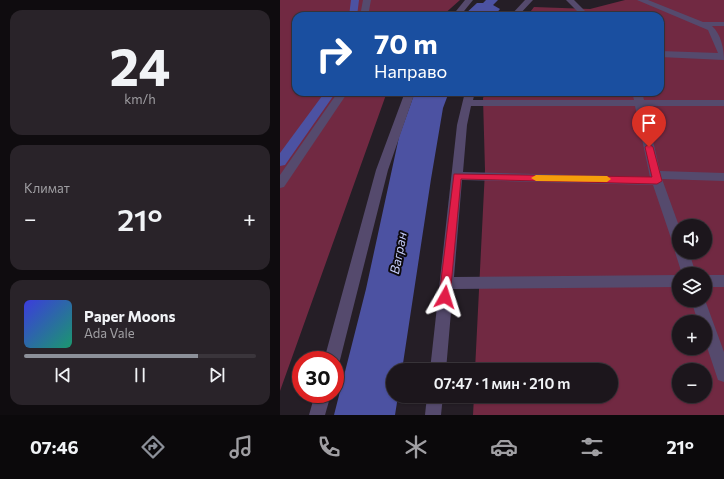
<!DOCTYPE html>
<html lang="ru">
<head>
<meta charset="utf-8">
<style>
	:root { --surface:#1c161c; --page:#292329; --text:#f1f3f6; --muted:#a09fa3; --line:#3a353b; --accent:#8c9099 }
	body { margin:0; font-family:Commissioner,sans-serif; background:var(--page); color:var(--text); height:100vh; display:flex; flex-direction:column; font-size:15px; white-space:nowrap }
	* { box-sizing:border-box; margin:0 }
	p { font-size:13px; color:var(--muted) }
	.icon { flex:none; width:22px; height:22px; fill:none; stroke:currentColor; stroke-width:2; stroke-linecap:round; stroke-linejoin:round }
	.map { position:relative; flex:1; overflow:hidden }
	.sheet { display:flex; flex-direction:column; gap:10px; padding:10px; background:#0f0c0f; width:280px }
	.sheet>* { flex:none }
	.guide { position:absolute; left:12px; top:12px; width:372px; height:84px; border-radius:12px; box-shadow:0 1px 3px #0004,0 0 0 1px var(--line); background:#1a4fa0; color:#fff; overflow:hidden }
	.controls { position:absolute; left:392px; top:219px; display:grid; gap:8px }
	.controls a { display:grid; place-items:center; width:40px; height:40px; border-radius:50%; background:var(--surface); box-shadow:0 1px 3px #0004,0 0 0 1px var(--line); font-size:20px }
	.speed { position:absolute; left:12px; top:351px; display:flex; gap:8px; font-size:20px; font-weight:700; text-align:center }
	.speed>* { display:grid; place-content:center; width:52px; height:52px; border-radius:50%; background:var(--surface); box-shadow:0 1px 3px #0004,0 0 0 1px var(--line); line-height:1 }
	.speed .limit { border:6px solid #d22; background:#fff; color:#111 }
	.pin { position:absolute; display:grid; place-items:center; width:34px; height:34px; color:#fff; margin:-41px -17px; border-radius:50% 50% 50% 0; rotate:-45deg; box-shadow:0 0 4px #0007 }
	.pin .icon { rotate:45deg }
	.me { position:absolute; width:44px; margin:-22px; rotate:6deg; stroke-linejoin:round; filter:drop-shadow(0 0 3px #0008) }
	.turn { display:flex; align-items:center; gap:14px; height:84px; padding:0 16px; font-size:18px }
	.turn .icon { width:52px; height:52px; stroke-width:2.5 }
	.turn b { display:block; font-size:28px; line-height:34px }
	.big { font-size:30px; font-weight:600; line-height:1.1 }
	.sheet .widget { flex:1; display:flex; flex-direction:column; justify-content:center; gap:6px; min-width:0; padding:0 14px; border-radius:12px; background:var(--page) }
	.sheet .dial { align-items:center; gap:0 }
	.dial b { font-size:52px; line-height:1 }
	.song { display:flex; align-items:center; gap:12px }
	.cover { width:48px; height:48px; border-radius:6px; background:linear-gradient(135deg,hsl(240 70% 55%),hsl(160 70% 35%)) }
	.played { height:4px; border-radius:2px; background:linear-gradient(90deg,var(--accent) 75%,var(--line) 75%) }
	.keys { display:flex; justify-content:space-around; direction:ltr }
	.heat { display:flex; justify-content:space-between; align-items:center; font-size:22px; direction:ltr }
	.trip { position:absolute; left:106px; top:363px; width:232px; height:40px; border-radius:20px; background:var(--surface); box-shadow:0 1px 3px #0004,0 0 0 1px var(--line); font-weight:600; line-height:40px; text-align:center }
	.tabs { display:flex; height:64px; justify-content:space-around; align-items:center; background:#0b090b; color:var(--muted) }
	.tabs .icon { width:28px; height:28px }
	.tabs .current { color:var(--accent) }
	.tabs b { font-size:18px; color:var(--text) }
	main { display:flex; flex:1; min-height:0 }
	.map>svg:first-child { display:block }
	.green { fill:#712942; fill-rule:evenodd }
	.water { fill:#4c52a2 }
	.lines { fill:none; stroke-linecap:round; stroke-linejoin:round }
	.canal { fill:#4c52a2; fill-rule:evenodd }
	.minor { fill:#554a6d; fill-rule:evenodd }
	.route { fill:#e11d48; stroke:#92132f }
	.slow { fill:#f59e0b }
	.labels { text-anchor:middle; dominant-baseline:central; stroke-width:4; stroke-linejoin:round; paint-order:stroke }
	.water-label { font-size:13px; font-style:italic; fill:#c6cefb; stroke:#0c090d }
</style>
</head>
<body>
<main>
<section class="sheet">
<div class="widget dial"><b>24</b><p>km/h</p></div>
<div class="widget"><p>Климат</p>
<div class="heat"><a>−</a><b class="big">21°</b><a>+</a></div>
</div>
<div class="widget">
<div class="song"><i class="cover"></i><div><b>Paper Moons</b><p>Ada Vale</p></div></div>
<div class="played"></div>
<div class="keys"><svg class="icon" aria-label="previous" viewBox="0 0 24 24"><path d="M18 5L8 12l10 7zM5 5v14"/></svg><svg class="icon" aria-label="pause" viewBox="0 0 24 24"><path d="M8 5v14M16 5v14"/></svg><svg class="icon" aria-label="next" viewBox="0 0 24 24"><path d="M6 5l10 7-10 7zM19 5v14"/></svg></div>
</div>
</section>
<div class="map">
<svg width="444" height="415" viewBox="0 0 444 415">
	<rect width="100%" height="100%" fill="#251e26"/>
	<g class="green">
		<polygon points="0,0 180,0 162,16 16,16 16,92 107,92 0,391"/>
		<path d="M 345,0 L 444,0 L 444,415 L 193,415 L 194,396 L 331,396 L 331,370 L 195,370 L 205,170 L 203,98 L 206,92 L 380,92 L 380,16 L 247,16 L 254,7 L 310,9 ZM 399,226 L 425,226 L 425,252 L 399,252 ZM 399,274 L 425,274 L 425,300 L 399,300 ZM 399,322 L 425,322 L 425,348 L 399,348 ZM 399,370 L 425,370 L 425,396 L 399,396 Z"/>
	</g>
	<g class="water">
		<polygon points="206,0 218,0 213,5 220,9 214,16 183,16 197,3 203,3"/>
		<polygon points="135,92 169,92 163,108 151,179 122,370 113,370 113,396 118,396 115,415 54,415 86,289 119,137"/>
	</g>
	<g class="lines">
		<g class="canal">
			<polygon points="71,0 79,0 77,16 69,16"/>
			<polygon points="45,92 56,92 5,165 0,166 0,153"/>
		</g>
		<g class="minor">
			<polygon points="83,0 91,0 88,16 80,16"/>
			<polygon points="185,0 193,0 180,16 172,16"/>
			<polygon points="245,0 253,0 238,16 230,16"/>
			<polygon points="286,0 294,0 310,16 302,16"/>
			<path d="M 357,0 L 368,0 L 423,22 L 444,22 L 444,26 L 432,26 C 441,34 444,49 444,60 L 380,57 L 380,51 L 438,53 L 428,30 Z"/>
			<polygon points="58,92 68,92 4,187 0,188 0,175"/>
			<polygon points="125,92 135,92 108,170 60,360 57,365 55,366 55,360 44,360 96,170"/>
			<path d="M 185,92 L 195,92 L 193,100 L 354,100 L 352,92 L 362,92 L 364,100 L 444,100 L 444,106 L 365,106 L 380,171 L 444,173 L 444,181 L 382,179 L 399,226 L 399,252 L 409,252 L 416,274 L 402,274 L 395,252 L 397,249 L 394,248 L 393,244 L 373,185 L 182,180 L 174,277 L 399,275 L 399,287 L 173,289 L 166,370 L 150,370 L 177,125 ZM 191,106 L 355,106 L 370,177 L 183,172 L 187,125 Z"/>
			<rect x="425" y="275" width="19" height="12"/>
			<polygon points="411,300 425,300 444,352 444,382 438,380 425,341 425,322 418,322"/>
			<polygon points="35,394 51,394 45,415 29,415"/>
			<polygon points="147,396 163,396 161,415 145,415"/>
		</g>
	</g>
	<polygon class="route" points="369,144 373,147 382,181 377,184 181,179 170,297 169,301 165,302 161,301 159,297 174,174 372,177 365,147"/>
	<polygon class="slow" points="256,175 327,176 331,179 327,182 256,181 251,178"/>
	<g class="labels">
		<g class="water-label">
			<text transform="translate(118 253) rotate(-79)">Вагран</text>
		</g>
	</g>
</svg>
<div class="controls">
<a><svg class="icon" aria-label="sound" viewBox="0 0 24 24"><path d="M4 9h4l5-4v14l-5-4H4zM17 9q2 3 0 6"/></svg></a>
<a><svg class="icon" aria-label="layers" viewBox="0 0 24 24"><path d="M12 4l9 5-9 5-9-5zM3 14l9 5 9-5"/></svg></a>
<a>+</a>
<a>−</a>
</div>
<div class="speed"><div class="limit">30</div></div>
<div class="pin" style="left:369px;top:147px;background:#d93025"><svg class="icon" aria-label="arrive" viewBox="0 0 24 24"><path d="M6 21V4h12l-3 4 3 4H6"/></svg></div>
<svg class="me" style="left:165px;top:297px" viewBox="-20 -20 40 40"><path d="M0-17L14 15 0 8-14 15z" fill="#e11d48" stroke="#fff" stroke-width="4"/></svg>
<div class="trip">07:47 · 1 мин · 210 m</div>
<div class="guide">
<div class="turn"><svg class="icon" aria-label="right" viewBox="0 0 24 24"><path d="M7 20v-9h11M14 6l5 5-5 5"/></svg><div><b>70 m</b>Направо</div></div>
</div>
</div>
</main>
<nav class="tabs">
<b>07:46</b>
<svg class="icon current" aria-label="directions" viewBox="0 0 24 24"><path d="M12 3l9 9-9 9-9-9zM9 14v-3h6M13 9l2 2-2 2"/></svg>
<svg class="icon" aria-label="music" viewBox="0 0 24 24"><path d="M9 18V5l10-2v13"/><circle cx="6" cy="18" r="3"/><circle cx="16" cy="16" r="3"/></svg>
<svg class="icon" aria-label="phone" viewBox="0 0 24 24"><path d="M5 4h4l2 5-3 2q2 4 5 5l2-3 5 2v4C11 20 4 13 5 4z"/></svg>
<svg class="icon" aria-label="climate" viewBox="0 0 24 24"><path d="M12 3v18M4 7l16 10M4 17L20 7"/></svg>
<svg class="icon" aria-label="car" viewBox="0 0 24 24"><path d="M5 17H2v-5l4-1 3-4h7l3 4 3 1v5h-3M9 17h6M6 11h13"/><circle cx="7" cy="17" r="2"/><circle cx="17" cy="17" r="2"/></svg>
<svg class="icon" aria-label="filters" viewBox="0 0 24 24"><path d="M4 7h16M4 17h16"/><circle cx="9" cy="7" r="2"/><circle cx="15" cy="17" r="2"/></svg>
<b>21°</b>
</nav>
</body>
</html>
